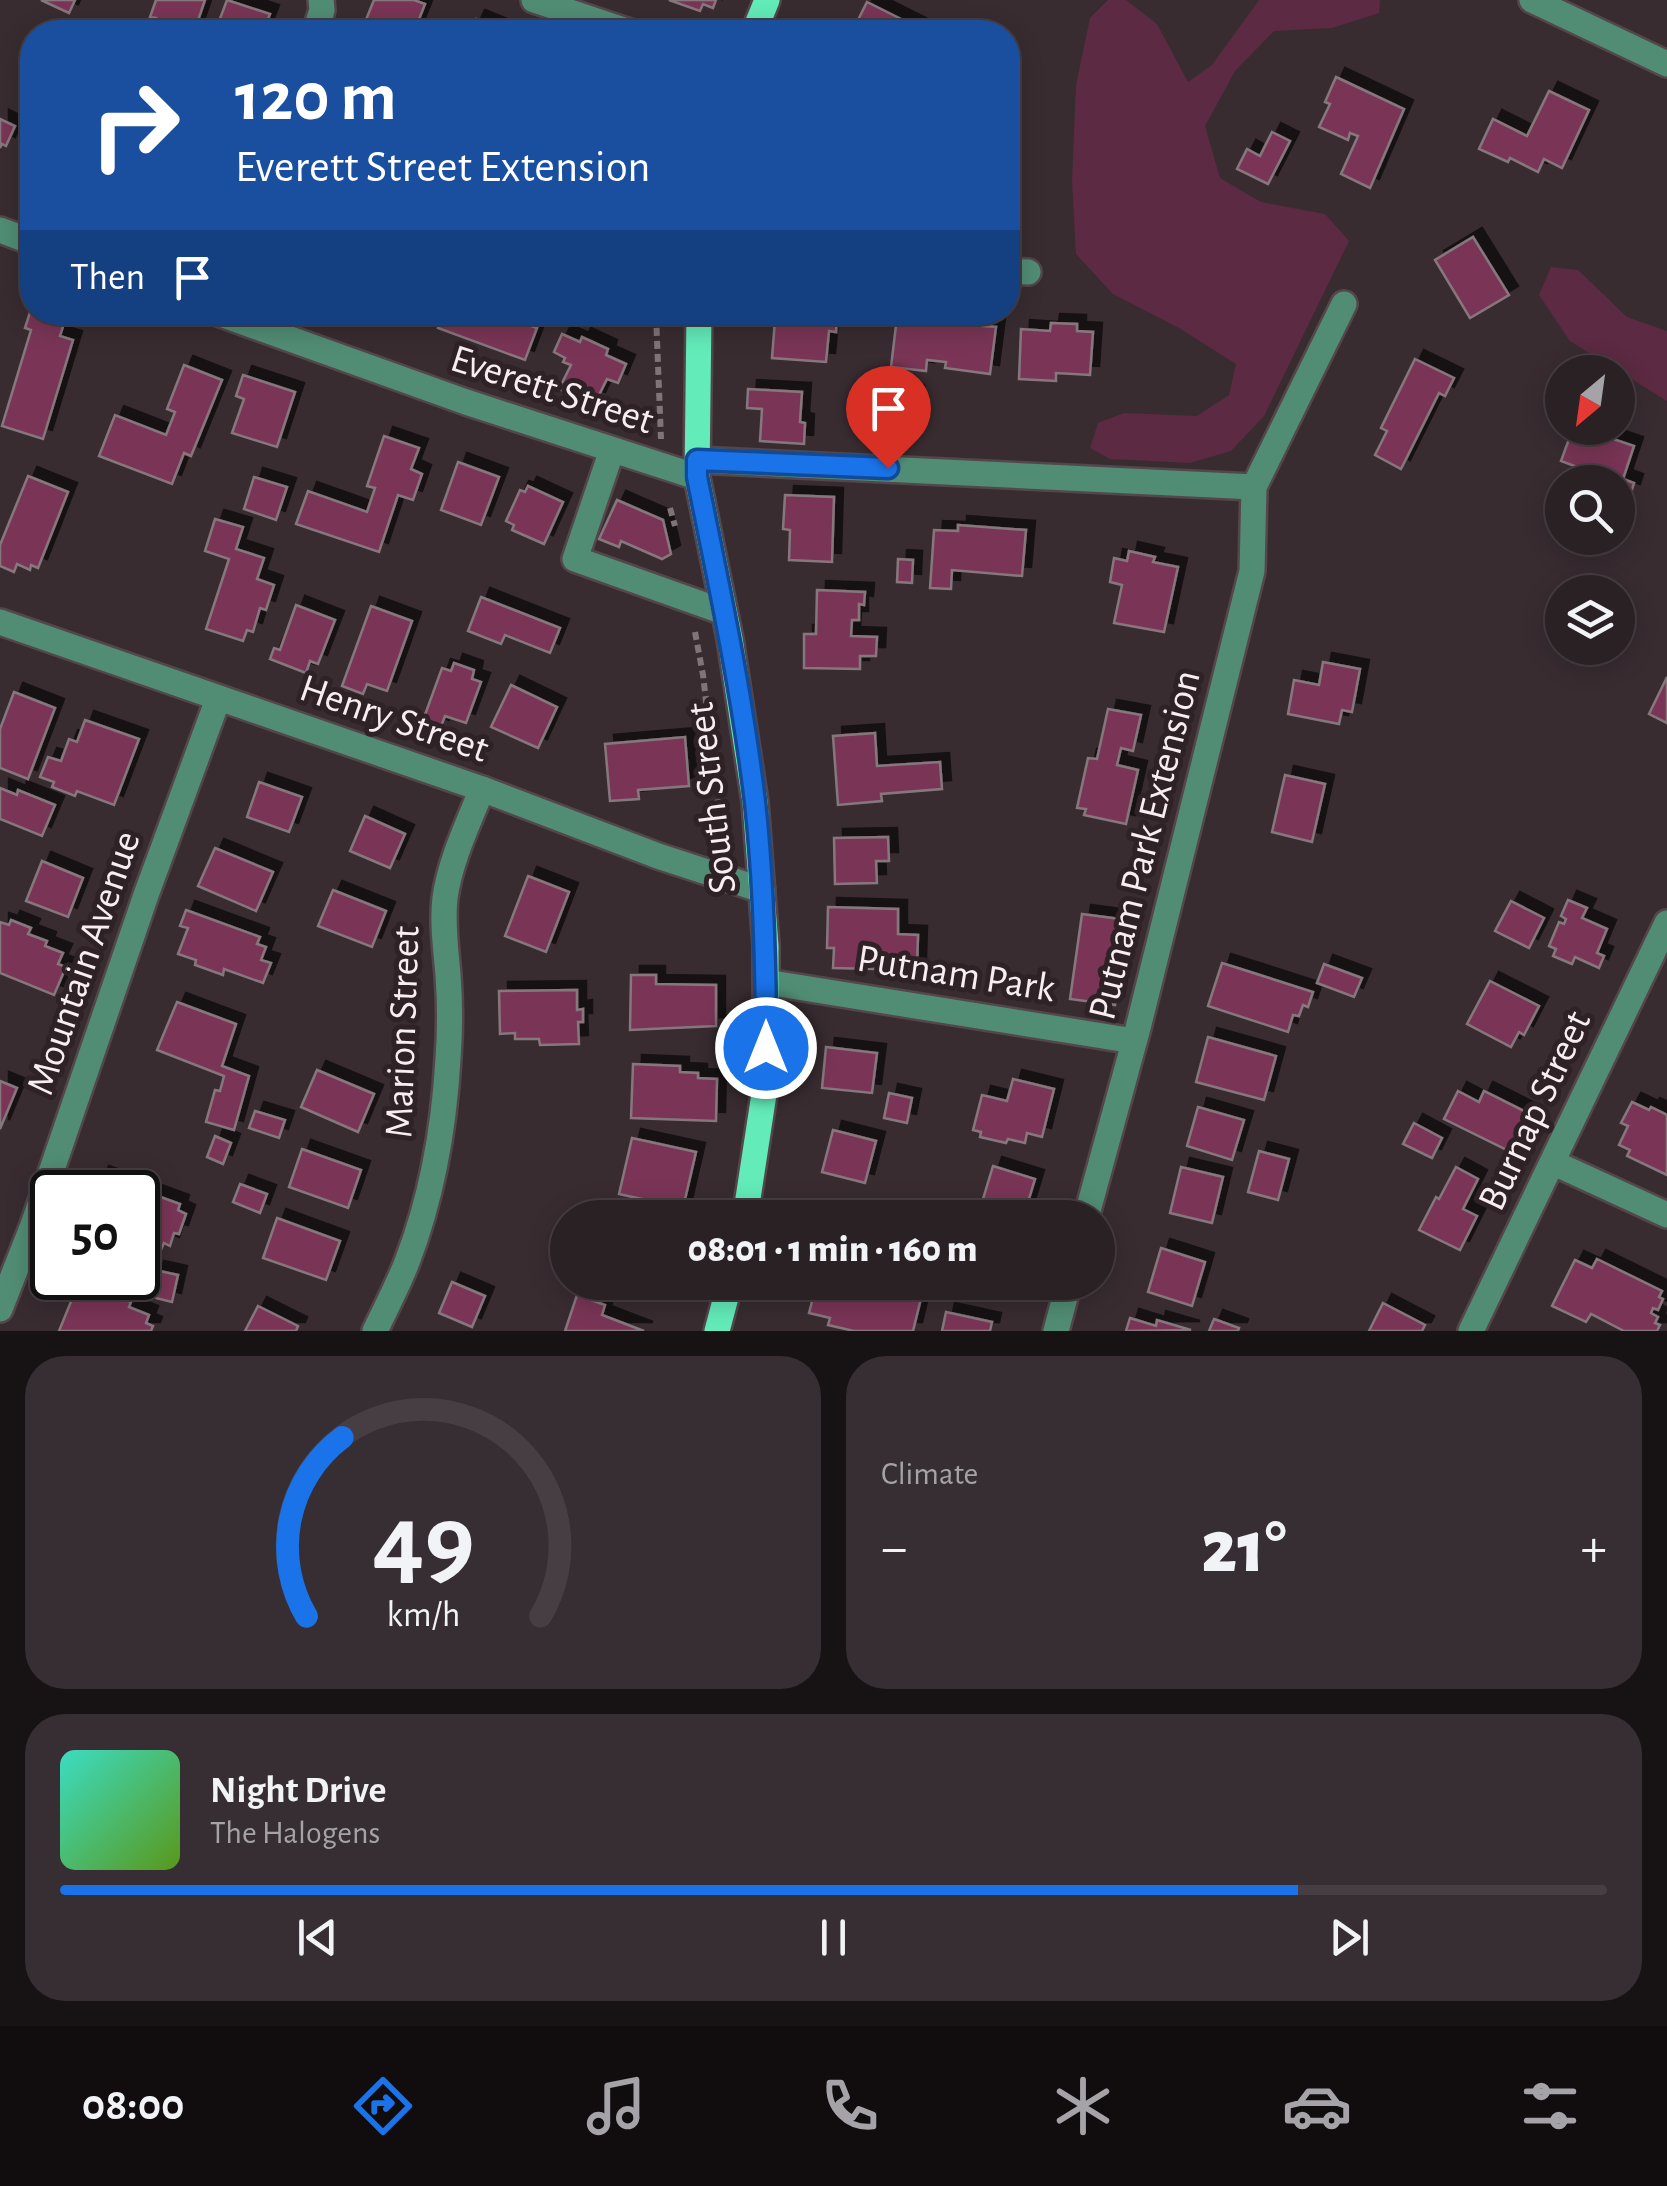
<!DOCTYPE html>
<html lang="en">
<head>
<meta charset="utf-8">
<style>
	:root { --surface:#2a2125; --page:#362e32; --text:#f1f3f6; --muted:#a5a3a7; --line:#463e42; --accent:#1a73e8 }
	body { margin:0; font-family:"Alegreya Sans",sans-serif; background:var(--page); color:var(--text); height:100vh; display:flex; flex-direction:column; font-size:38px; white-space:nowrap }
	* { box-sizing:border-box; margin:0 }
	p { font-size:32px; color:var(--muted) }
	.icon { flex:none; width:55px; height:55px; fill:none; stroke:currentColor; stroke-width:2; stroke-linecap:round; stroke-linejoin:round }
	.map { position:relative; height:1331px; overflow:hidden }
	.details { display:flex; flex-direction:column; gap:25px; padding:25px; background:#171214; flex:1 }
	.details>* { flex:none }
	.banner { position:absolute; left:20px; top:20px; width:1000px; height:305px; border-radius:40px; box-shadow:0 5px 25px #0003,0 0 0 2px var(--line); background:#1a4fa0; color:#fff; overflow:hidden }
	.needle { width:65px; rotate:209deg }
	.tools { position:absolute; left:1545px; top:355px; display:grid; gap:20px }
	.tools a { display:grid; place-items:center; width:90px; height:90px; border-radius:50%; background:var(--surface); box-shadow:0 5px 25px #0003,0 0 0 2px var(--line); font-size:50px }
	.speed { position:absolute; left:30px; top:1170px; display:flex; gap:20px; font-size:50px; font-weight:700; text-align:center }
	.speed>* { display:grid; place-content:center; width:130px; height:130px; border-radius:50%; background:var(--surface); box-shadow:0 5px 25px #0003,0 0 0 2px var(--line); line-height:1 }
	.speed .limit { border:5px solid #111; border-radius:15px; background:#fff; color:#111 }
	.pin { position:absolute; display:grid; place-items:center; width:85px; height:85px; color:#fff; margin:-102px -42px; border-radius:50% 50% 50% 0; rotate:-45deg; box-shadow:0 0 10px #0007 }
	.pin .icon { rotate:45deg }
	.me { position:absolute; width:110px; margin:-55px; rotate:0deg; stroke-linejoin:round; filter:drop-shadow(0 0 8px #0008) }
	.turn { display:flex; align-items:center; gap:35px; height:210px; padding:0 50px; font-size:45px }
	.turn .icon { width:130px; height:130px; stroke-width:2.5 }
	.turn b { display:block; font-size:70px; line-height:85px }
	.then { display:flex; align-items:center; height:95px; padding:0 50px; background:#0003; gap:20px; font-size:38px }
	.big { font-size:75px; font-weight:800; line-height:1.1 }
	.details .card { flex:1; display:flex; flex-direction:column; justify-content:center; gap:15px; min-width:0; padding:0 35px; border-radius:40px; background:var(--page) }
	.details .dial { align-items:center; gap:0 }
	.dial svg { height:260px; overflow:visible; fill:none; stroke:var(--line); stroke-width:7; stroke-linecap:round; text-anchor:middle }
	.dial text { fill:var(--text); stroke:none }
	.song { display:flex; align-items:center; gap:30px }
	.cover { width:120px; height:120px; border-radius:15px; background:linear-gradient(135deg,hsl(170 70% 55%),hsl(90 70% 35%)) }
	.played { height:10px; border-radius:5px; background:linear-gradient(90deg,var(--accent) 80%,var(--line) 80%) }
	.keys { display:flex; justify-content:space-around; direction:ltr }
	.heat { display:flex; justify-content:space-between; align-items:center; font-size:55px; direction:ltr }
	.details .tiles { flex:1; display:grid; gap:25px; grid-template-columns:1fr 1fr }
	.card:last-child { grid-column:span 2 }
	.trip { position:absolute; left:550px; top:1200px; width:565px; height:100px; border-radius:50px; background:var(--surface); box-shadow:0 5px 25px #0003,0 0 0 2px var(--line); font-weight:800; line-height:100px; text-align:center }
	.dock { display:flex; height:160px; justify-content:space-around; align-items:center; background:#110d0f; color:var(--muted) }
	.dock .icon { width:70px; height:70px }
	.dock .on { color:var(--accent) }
	.dock b { font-size:45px; color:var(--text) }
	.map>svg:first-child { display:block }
	.green { fill:#5c2a42 }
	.building { fill:#7a3657; stroke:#86777d; stroke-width:2.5; filter:url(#shadow) }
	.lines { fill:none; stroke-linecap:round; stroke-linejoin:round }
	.minor-casing { stroke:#53474c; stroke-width:30 }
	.major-casing { stroke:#53474c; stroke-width:30 }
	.path { stroke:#7f7478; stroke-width:6; stroke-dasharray:8 5; stroke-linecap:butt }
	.minor { stroke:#518d75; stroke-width:25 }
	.major { stroke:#63ebba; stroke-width:25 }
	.route-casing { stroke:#114b97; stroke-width:25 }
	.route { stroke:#1a73e8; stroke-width:18 }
	.labels { text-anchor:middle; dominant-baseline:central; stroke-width:10; stroke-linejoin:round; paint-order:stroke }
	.street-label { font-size:40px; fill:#f7eef1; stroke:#2e2227 }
</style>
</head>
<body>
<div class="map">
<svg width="1667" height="1331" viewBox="0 0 1667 1331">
	<defs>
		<filter id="shadow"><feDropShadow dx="9" dy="-9" stdDeviation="0" flood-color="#0009"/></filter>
	</defs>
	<rect width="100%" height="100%" fill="#382c31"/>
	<g class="green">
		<polygon points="1108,0 1126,0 1157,24 1188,82 1212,65 1259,0 1380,0 1379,13 1332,28 1274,31 1235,71 1205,126 1220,178 1261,202 1325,214 1349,241 1264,416 1231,451 1190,463 1110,459 1090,448 1098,423 1124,413 1197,416 1229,395 1236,364 1179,328 1113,294 1076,254 1072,181 1076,85 1090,18"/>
		<polygon points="1551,267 1578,270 1627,317 1667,331 1667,401 1570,341 1539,295"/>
	</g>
	<g class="building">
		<polygon points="41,0 75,0 69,13"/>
		<polygon points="156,0 205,0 194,32 151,32 156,18 150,17"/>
		<polygon points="227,0 270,14 263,32 215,32"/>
		<polygon points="374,0 414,0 425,4 414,32 361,32"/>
		<polygon points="669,0 716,0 713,8 703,4 700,11"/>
		<polygon points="867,2 927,32 852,32"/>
		<polygon points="476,19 508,32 470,32"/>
		<polygon points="1336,77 1404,109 1370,188 1341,174 1358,136 1350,133 1348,140 1319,127 1330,104 1325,102"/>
		<polygon points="1549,91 1589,110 1562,168 1544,159 1538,172 1510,158 1508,162 1479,149 1493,119 1527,136"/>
		<polygon points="0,119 15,126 6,146 2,144 0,148"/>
		<polygon points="1272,132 1290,141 1268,184 1237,169 1247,149 1260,156"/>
		<polygon points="1473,237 1509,295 1470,318 1435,260"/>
		<polygon points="31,309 32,312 42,312 65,320 60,336 73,340 43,439 2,426 31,330 25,328"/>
		<polygon points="444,312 511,312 509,318 537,328 525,360 438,328"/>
		<polygon points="783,312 837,312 836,332 829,331 826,362 772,358 775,320 783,320"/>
		<polygon points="921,312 973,318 972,325 996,327 990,374 945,368 946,362 927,360 926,371 891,367 897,317 920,320"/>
		<polygon points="1051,323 1077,324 1077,331 1093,332 1090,375 1056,373 1056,381 1019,379 1021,329 1050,331"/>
		<polygon points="562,334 580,342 582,337 608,349 606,355 626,364 618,383 607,379 596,401 583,395 581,399 559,389 571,365 563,362 565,358 554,352"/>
		<polygon points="1415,359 1454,378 1445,396 1439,393 1401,469 1375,455 1387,431 1381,428"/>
		<polygon points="184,365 222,380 191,456 184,453 172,484 99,456 115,415 166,435 175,412 167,409"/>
		<polygon points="243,375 295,392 277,447 232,433 244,399 236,396"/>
		<polygon points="748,389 802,392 800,422 805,423 804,444 760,441 762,409 747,408"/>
		<rect x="883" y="394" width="32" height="33"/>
		<polygon points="1573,428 1581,428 1634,446 1623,479 1634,483 1631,493 1618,489 1618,482 1599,482 1586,478 1588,471 1561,461"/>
		<polygon points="384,436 419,448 411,469 422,474 413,500 398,495 379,552 296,524 308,491 367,512 375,488 367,486"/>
		<polygon points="458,462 499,477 481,525 441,510"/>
		<polygon points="28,476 68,492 38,568 31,565 30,570 17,564 14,572 0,566 0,545"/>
		<polygon points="254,477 287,487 276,520 244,509"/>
		<polygon points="528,486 563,502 544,544 512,530 514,525 506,521 520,490 525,492"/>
		<polygon points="785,495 834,497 832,562 789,560 790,530 783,529"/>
		<polygon points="617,500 663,520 671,554 662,559 621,541 619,547 599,539"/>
		<polygon points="215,519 243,527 236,549 264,558 257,579 274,585 266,610 260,608 253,632 247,630 243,641 206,629 229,559 205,551"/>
		<polygon points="958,525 1026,530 1022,576 952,570 951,589 930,588 934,530 958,531"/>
		<polygon points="1129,551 1155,557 1153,562 1178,567 1164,632 1114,623 1122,585 1110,582 1114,558 1127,561"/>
		<polygon points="898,559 913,560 912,583 897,582"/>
		<polygon points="817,590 865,592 864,605 859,604 859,620 852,620 851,636 877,637 876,656 860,656 860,669 804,668 804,634 816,634"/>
		<polygon points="481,597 560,628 550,653 505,635 501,644 468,631"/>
		<polygon points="296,605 335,620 318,664 310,661 306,673 270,659 274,648 280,650"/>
		<polygon points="371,606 412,621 387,691 367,684 363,694 342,686"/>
		<polygon points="1323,662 1360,669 1352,712 1342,710 1339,724 1288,714 1294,680 1319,685"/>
		<polygon points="454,663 474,670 472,679 481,682 466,723 445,716 440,729 422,723 442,668 451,671"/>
		<polygon points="1667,677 1667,723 1649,714"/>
		<polygon points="511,685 557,707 538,748 491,727"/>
		<polygon points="14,692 55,708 28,779 0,768 0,729"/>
		<polygon points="1108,709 1141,715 1133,751 1121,748 1117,765 1138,770 1126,824 1084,815 1086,809 1077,808 1088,758 1097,759"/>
		<polygon points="85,720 139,739 114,805 77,791 75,796 52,787 54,782 40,777 48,757 61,761 69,739 77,742"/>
		<polygon points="875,733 877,766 940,762 942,789 881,794 882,801 838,805 833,736"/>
		<polygon points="685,737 689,786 638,790 639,799 610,801 605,744"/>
		<polygon points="1285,775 1325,784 1312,842 1272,832"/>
		<polygon points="259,782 302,797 289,832 247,817"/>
		<polygon points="0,788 17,795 18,790 55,805 42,836 0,819"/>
		<polygon points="365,816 405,834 390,868 350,851"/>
		<polygon points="888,837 889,861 876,861 877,883 835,884 834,838"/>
		<polygon points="215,848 273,872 256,911 198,886"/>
		<polygon points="42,861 83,878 68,917 26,901"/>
		<polygon points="528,876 569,892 546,952 505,936"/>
		<polygon points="333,890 386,911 372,947 318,926"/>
		<polygon points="1568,900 1587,908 1582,918 1607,929 1597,953 1604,956 1599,968 1575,957 1572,964 1553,956 1556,949 1549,946 1559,922 1564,924 1566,919 1561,916"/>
		<polygon points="1511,901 1544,918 1529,948 1495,931"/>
		<polygon points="828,907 898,909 898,934 918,935 917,970 833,968 834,948 827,948"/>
		<polygon points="186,910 260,937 257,944 266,947 261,960 271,963 263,983 224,969 223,975 195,965 196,960 178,954 188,928 180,926"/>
		<polygon points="1082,914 1128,920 1115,1005 1070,999"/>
		<polygon points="11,920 31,928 28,934 47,941 45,946 63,953 58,964 66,967 54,995 0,973 0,922 9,925"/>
		<polygon points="1222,963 1313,992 1308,1007 1303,1005 1299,1016 1293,1015 1288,1032 1208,1006"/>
		<polygon points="1324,964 1362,978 1354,997 1317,983"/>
		<polygon points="631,975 656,975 656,984 716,985 716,1026 630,1030"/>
		<polygon points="1490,981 1539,1006 1524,1035 1519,1032 1511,1047 1467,1024"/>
		<polygon points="577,990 577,1010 583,1009 583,1022 578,1022 579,1044 540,1045 539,1039 515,1039 515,1033 500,1034 499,991"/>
		<polygon points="177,1002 236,1024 222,1066 249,1076 234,1130 206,1122 215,1090 220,1091 224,1076 157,1050"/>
		<polygon points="1208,1037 1276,1056 1264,1100 1196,1082"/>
		<polygon points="826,1047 877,1053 872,1093 822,1088"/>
		<polygon points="633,1064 680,1066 680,1072 698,1073 698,1078 717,1079 716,1121 631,1118"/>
		<polygon points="317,1070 374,1094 358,1132 301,1107"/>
		<polygon points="1013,1079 1054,1089 1042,1137 1027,1133 1025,1143 1008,1139 1006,1143 980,1137 981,1132 973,1130 982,1095 1007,1101"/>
		<polygon points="0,1081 17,1088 0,1129"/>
		<polygon points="1458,1091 1479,1102 1484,1091 1528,1113 1509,1151 1444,1119"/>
		<polygon points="889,1093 912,1098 907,1123 884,1118"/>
		<polygon points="1632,1102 1649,1110 1651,1107 1667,1115 1667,1175 1627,1156 1630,1150 1619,1145 1628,1126 1621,1123"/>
		<polygon points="1198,1107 1244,1120 1232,1160 1187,1146"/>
		<polygon points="255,1111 285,1120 279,1138 249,1128"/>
		<polygon points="1414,1123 1442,1138 1432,1158 1403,1144"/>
		<polygon points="833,1130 876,1141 865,1183 822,1172"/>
		<polygon points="215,1136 231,1143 223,1164 207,1157"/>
		<polygon points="632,1138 696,1152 683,1208 619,1194"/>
		<polygon points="302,1149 361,1170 348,1208 289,1187"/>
		<polygon points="1259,1151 1289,1159 1278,1200 1248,1192"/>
		<polygon points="993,1166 1035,1179 1025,1212 1031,1214 1030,1218 991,1218 992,1213 980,1209"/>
		<polygon points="1181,1167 1223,1177 1212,1223 1170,1213"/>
		<polygon points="1456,1167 1478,1179 1463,1209 1477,1216 1460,1250 1419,1230 1436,1197 1439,1199"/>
		<polygon points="100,1175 180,1204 178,1210 186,1214 179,1234 174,1233 170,1246 164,1243 160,1252 138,1243 138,1192 94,1192"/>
		<polygon points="240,1184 267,1194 260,1213 233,1202"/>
		<polygon points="277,1218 340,1241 326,1280 263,1258"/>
		<polygon points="1161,1248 1205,1262 1192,1306 1148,1292"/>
		<polygon points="1597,1259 1662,1291 1659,1297 1663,1299 1658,1310 1653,1308 1651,1313 1658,1317 1655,1323 1660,1325 1657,1331 1624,1331 1591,1314 1586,1322 1552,1306 1575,1260 1592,1268"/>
		<polygon points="155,1270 178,1275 172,1302 148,1296"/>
		<polygon points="452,1282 485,1296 472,1327 439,1313"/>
		<polygon points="817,1282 925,1282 913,1331 854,1331 828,1325 830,1318 809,1313"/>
		<polygon points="77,1287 104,1298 106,1292 131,1302 129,1307 149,1315 146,1323 153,1326 151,1331 59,1331"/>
		<polygon points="577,1295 605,1305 602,1315 644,1331 565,1331"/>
		<polygon points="1383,1303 1425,1325 1422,1331 1369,1331"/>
		<polygon points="258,1306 298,1326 296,1331 245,1331"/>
		<polygon points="946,1312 992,1322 990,1331 942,1331"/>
		<polygon points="1130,1318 1156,1326 1157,1320 1191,1330 1126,1331"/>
		<polygon points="1214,1319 1239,1328 1238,1331 1209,1331"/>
	</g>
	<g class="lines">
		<g class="minor-casing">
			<g id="minor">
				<polyline points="534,0 630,32"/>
				<polyline points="1532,0 1667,64"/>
				<polyline points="315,32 322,10 321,0"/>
				<polyline points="0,230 32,242"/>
				<polyline points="1008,271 1028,272"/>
				<polyline points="215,312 466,402 697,477"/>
				<polyline points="612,450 575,559 724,612"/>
				<polyline points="697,460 1254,487"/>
				<polyline points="0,622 482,789 658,856 762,890"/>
				<polyline points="766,982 1134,1041"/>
				<polyline points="1554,1163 1667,1215"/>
				<polyline points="1086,1218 1138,1028 1252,571 1254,487 1344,304"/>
				<polyline points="0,1309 33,1225 146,895 218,699"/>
				<path d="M 375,1331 C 386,1308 398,1285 407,1262 C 432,1197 444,1128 448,1059 C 450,1032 450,1002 448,975 C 446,949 442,924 445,898 C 450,861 468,824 482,789"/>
				<polyline points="1056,1331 1069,1282"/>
				<polyline points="1471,1331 1667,923"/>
			</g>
		</g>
		<g class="major-casing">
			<g id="major">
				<polyline points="754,32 767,0"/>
				<polyline points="699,312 697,477 730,639 755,802 766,946 766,1081 745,1218"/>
				<polyline points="717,1331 730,1282"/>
			</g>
		</g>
		<g class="path">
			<polyline points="656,315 661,439"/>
			<polyline points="670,508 675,526"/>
			<polyline points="695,632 703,675 723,847"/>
		</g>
		<use href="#minor" class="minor"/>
		<use href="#major" class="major"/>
	</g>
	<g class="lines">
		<g class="route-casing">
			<path id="route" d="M 766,1048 C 766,966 764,884 755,802 C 742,693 719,585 697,477 L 697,460 L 888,468"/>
		</g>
		<use href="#route" class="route"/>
	</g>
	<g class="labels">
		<g class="street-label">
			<text transform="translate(552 390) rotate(18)">Everett Street</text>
			<text transform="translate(394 719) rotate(19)">Henry Street</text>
			<text transform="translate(712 798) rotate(-97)">South Street</text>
			<text transform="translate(1145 845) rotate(-76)">Putnam Park Extension</text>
			<text transform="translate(84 963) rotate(-71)">Mountain Avenue</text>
			<text transform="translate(956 974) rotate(9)">Putnam Park</text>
			<text transform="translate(403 1032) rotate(-88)">Marion Street</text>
			<text transform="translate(1535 1111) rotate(-65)">Burnap Street</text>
		</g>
	</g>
</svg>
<div class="tools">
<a><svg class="needle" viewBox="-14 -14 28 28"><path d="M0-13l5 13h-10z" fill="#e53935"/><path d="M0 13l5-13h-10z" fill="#a5a3a7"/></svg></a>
<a><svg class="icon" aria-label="search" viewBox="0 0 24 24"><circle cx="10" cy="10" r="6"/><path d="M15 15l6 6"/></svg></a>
<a><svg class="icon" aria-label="layers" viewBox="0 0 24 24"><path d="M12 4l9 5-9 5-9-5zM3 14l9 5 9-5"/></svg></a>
</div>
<div class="speed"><div class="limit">50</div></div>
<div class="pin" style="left:888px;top:468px;background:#d93025"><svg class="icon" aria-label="arrive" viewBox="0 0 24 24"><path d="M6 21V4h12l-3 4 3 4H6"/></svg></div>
<svg class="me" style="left:766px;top:1048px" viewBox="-20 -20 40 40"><circle r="17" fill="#1a73e8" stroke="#fff" stroke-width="3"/><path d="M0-11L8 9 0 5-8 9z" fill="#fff"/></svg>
<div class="trip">08:01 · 1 min · 160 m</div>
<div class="banner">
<div class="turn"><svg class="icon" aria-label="right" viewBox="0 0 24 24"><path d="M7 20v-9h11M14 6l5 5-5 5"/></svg><div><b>120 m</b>Everett Street Extension</div></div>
<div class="then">Then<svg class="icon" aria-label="arrive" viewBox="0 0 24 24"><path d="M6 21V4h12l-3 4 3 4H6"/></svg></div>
</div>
</div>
<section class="details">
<div class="tiles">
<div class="card dial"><svg viewBox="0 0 100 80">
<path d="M14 69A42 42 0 1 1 86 69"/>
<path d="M14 69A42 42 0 0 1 25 14" stroke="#1a73e8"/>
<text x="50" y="56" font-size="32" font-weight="700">49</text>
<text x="50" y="72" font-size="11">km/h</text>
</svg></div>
<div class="card"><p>Climate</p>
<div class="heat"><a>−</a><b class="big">21°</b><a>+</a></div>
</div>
<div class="card">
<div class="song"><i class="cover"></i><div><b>Night Drive</b><p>The Halogens</p></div></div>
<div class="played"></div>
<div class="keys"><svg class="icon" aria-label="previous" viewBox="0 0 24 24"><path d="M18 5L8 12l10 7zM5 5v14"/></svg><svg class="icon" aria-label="pause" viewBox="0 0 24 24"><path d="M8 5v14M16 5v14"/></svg><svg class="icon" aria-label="next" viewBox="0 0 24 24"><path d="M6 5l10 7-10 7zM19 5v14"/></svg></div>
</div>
</div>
</section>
<nav class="dock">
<b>08:00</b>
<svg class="icon on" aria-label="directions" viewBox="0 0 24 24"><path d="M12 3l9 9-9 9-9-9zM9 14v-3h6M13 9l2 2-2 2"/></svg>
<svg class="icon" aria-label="music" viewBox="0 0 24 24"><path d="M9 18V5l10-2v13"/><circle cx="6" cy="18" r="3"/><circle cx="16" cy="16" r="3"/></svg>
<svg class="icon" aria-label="phone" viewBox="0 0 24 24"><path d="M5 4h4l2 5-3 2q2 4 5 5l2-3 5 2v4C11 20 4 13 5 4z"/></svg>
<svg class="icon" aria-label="climate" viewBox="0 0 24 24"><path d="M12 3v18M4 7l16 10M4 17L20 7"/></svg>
<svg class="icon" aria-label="car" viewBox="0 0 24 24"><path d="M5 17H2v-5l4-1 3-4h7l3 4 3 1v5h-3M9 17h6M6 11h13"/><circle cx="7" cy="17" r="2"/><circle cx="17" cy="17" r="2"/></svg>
<svg class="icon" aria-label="filters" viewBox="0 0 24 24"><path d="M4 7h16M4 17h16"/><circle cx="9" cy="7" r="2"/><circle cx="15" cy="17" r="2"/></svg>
</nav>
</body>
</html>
